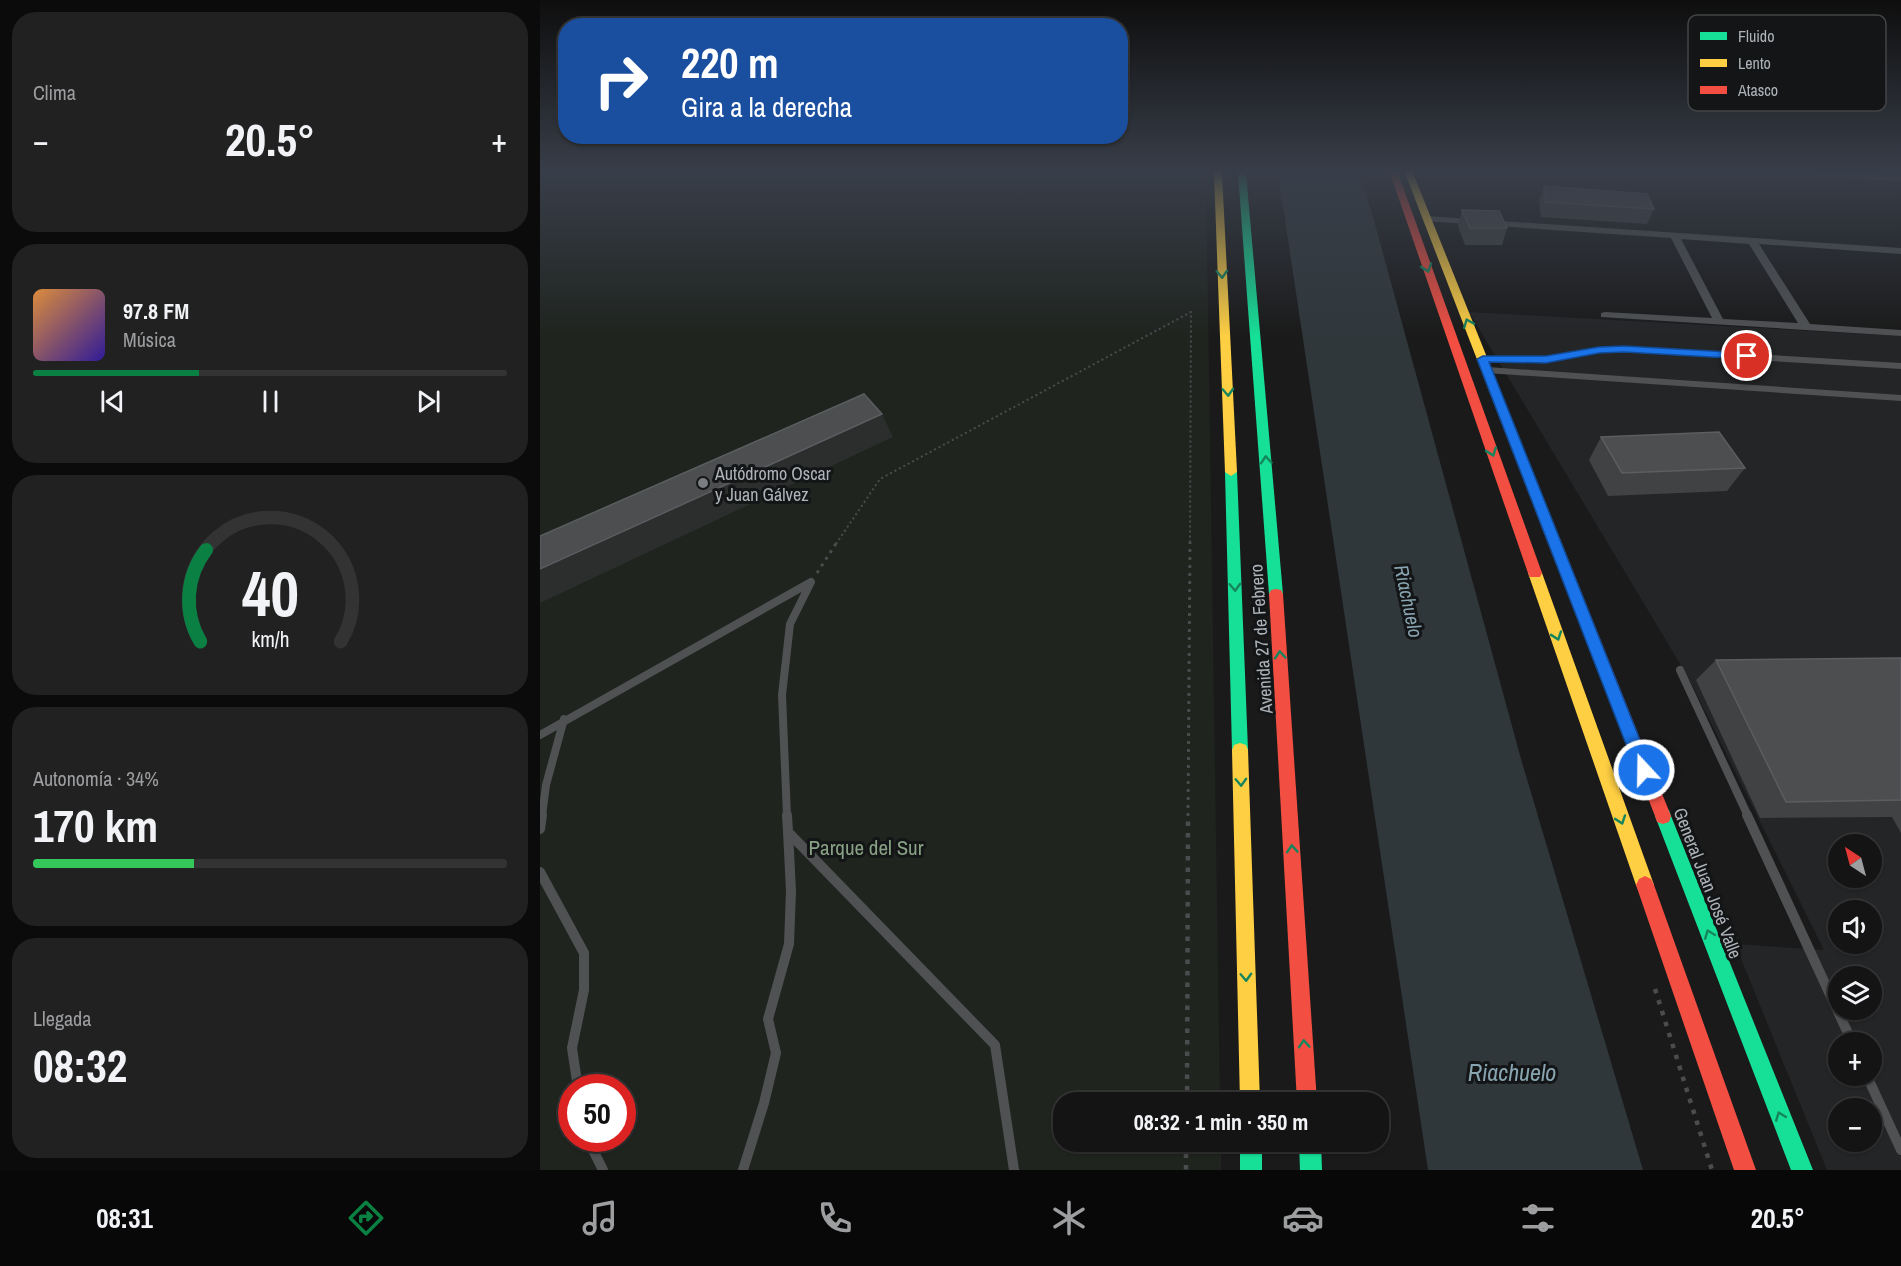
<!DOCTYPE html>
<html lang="es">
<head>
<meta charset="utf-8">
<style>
	:root { --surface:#141414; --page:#212122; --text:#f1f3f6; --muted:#9d9ea0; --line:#333334; --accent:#0b8043 }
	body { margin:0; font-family:"Archivo Narrow",sans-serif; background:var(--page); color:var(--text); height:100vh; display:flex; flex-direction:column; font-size:22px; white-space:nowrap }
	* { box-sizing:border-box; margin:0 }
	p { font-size:20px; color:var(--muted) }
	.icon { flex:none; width:33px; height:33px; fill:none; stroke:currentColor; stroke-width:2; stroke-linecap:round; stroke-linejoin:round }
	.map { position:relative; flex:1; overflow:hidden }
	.drawer { display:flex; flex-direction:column; gap:12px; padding:12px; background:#0b0b0b; width:540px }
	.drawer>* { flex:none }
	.hud { position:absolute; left:18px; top:18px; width:570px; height:126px; border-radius:24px; box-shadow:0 2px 4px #0004,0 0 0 2px var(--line); background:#1a4fa0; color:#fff; overflow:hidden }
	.needle { width:39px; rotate:324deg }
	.fabs { position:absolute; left:1288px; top:834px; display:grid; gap:12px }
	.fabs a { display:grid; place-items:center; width:54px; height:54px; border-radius:50%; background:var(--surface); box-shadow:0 2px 4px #0004,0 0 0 2px var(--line); font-size:30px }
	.speed { position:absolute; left:18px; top:1074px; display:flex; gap:12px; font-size:30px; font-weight:700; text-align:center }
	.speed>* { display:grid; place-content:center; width:78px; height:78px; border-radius:50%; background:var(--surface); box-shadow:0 2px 4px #0004,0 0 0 2px var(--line); line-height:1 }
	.speed .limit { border:9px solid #d22; background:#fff; color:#111 }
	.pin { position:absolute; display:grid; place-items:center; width:51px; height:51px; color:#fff; margin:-26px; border:3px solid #fff; border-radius:50%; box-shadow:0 2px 6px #0007 }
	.me { position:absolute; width:66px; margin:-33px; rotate:339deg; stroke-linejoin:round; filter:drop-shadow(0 0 4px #0008) }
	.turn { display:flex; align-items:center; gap:21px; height:126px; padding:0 24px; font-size:27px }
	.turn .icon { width:78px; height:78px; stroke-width:2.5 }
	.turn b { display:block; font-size:42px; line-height:51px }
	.big { font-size:45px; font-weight:700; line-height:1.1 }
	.drawer .widget { flex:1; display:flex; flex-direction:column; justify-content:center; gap:9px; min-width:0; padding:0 21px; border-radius:24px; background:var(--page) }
	.drawer .dial { align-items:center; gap:0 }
	.dial svg { height:156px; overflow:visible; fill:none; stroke:var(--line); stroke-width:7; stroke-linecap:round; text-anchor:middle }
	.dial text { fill:var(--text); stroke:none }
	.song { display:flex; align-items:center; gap:18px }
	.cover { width:72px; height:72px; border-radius:9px; background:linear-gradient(135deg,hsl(30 70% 55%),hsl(250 70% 35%)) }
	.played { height:6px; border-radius:3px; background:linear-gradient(90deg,var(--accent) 35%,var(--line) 35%) }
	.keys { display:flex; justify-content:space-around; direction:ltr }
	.heat { display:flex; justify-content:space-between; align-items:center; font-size:33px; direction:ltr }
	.charge { height:9px; border-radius:4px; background:linear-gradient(90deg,#34c759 34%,var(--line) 0) }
	.trip { position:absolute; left:513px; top:1092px; width:336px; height:60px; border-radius:24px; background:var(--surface); box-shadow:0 2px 4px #0004,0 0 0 2px var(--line); font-weight:700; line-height:60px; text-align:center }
	.tabs { display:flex; height:96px; justify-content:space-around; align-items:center; background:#080808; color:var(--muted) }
	.tabs .icon { width:42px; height:42px }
	.tabs .selected { color:var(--accent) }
	.tabs b { font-size:27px; color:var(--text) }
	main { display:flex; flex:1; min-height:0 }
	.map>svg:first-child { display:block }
	.built { fill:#242527; fill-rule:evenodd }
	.green { fill:#1f241f; fill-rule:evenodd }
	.water { fill:#2f373b }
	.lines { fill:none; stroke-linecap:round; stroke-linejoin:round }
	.path-far2 { stroke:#4a4c4e; stroke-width:2; stroke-dasharray:2 3; stroke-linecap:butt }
	.path-far1 { stroke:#4a4c4e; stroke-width:3; stroke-dasharray:3 5; stroke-linecap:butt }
	.path { stroke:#4a4c4e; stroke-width:4.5; stroke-dasharray:4.5 7; stroke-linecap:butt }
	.lane-far2 { stroke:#4f5153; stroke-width:6 }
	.lane-far1 { stroke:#4f5153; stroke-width:8 }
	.lane { stroke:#4f5153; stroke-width:10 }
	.street { fill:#4f5153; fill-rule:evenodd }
	.fast { fill:#16e098; fill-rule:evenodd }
	.slow { fill:#ffcf43; fill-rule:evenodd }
	.jam { fill:#f24e42; fill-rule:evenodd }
	.wall { fill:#404243 }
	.shaded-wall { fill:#2c2d2d }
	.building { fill:#4c4e50; stroke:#5b5e60; stroke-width:1.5 }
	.oneway { stroke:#15855e }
	.route { fill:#1a73e8; stroke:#114b97; stroke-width:1.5 }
	.poi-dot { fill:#7a7d81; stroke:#141516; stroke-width:2 }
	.labels { text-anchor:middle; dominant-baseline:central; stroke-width:6; stroke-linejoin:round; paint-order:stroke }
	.poi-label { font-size:18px; fill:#adb3b9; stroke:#141516; text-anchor:start }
	.street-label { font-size:18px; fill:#adb3b9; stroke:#141516 }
	.water-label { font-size:20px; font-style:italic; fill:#88a4b0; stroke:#141516 }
	.near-park-label { font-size:21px; fill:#89a286; stroke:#141516 }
	.near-water-label { font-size:24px; font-style:italic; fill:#88a4b0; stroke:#141516 }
	.key { fill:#141516; stroke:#424447; stroke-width:1.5 }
	.key-label { font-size:16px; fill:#adb3b9 }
</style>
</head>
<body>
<main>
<section class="drawer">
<div class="widget"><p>Clima</p>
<div class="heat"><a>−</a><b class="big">20.5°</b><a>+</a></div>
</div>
<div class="widget">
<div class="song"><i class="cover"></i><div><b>97.8 FM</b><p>Música</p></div></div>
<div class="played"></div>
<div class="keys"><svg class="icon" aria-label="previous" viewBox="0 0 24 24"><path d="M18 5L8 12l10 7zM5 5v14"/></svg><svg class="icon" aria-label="pause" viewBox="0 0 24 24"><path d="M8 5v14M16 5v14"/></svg><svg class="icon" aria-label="next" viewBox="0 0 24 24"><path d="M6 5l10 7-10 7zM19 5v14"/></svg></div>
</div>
<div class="widget dial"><svg viewBox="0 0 100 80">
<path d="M14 69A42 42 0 1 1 86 69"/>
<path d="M14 69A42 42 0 0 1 17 22" stroke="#0b8043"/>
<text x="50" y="56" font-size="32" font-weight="700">40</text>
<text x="50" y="72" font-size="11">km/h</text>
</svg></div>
<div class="widget"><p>Autonomía · 34%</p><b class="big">170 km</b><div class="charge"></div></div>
<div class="widget"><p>Llegada</p><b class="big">08:32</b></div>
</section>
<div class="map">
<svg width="1361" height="1170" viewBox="0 0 1361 1170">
	<rect width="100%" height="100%" fill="#1a1a1a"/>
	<path class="built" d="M 929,312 L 1361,336 L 1361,1170 L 1287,1170 L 1195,944 L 1284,950 L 1148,677 ZM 1299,844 L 1332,844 L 1332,878 L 1299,878 ZM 1299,910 L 1332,910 L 1332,944 L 1299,944 ZM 1299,976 L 1332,976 L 1332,1010 L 1299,1010 ZM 1299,1042 L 1332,1042 L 1332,1076 L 1299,1076 ZM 1299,1108 L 1332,1108 L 1332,1142 L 1299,1142 Z"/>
	<path class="green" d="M 0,173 L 666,173 L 680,1102 L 524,1102 L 524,1142 L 681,1142 L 681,1170 L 0,1170 ZM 32,1088 L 82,1088 L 82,1138 L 32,1138 Z"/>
	<polygon class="water" points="738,173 819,173 832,213 981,759 1103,1170 888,1170"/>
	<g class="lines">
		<polyline class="path-far2" points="296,544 340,479 651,312 650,544"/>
		<g class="path-far1">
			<polyline points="277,573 297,542"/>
			<polyline points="648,816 650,542"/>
		</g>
		<g class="path">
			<polyline points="1115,989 1172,1170"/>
			<polyline points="647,1102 648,815"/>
			<polyline points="646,1142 646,1170"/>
		</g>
		<g class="lane-far2">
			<polyline points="943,359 1006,359 1060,350 1084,349 1361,366"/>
			<polyline points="947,370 1361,398"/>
		</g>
		<g class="lane-far1">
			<polyline points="1140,670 1208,816"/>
			<polyline points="0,735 271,582 250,624 242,695 247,816"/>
			<polyline points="2,816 6,785 24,719"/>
		</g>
		<g class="lane">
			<polyline points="247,815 248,832 455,1045 474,1170"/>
			<polyline points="1207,815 1312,1042"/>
			<polyline points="0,829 2,815"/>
			<polyline points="0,872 44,953 44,990 32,1048 38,1088"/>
			<polyline points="1327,1076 1361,1150"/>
			<polyline points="47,1138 63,1170"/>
			<polyline points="203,1170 224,1103 236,1053 228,1019 249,944 251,891 248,832"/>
		</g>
		<g class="street">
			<polygon points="1269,173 1361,175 1361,181 1273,176"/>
			<path d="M 887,216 L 1361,248 L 1361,254 L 1219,244 L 1270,324 L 1361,330 L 1361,336 L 1061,317 L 1061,313 L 1065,312 L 1172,318 L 1131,238 L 884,221 L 884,217 ZM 1141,239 L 1209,244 L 1258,323 L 1183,319 Z"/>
		</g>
		<g class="fast">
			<polygon points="698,173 706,173 743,594 741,598 731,598 729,594"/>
			<polygon points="691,468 697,472 708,750 706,755 700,757 694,755 692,750 685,472"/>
			<polygon points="1123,808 1129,810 1131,816 1273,1170 1251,1170 1115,816 1117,810"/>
			<rect x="700" y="1142" width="22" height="28"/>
			<polygon points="759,1142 781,1142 782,1170 760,1170"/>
		</g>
		<g class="slow">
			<polygon points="674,173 682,173 697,472 691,476 685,472"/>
			<polygon points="865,173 873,173 1032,569 1030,573 1025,574 1018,569"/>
			<polygon points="995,568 1000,569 1002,573 1114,885 1111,891 1105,894 1099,891 1096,885 988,573 990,569"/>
			<polygon points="700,743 706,745 708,750 720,1102 700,1102 692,750 694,745"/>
		</g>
		<g class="jam">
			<polygon points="850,173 858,173 1002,573 1000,577 990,577 988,573"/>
			<polygon points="1025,564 1032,569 1131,816 1129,822 1123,824 1117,822 1115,816 1018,569"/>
			<polygon points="736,589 741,590 743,594 777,1102 757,1102 729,594 731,590"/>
			<polygon points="1105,876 1111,879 1114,885 1216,1170 1194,1170 1096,885 1099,879"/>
		</g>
	</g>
	<g class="wall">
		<polygon points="1004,186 1114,209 1107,224 1001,217 999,201"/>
		<polygon points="922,210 967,228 962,245 925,245 918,226"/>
		<polygon points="1061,437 1205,468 1187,491 1068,496 1049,460"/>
		<polygon points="1361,658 1361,833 1352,817 1220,818 1156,680 1176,660"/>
	</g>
	<polygon class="shaded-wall" points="342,414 353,437 0,603 0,569"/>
	<g class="building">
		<polygon points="1004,186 1107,194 1114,209 1006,202"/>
		<polygon points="922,210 959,211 967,228 930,228"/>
		<polygon points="324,394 342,414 0,569 0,536"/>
		<polygon points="1179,432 1205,468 1082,473 1061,437"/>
		<polygon points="1361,658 1361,800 1246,802 1176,660"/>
	</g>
	<defs><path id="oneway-chevron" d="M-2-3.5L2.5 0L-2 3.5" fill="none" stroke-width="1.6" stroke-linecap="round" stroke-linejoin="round" transform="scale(1.5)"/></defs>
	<g class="oneway">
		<use href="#oneway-chevron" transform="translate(887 268) rotate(71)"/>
		<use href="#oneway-chevron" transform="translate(682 274) rotate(88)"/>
		<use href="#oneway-chevron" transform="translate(928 323) rotate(-112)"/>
		<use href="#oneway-chevron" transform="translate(688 392) rotate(87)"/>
		<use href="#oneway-chevron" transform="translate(952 452) rotate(71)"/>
		<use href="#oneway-chevron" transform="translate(726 460) rotate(-94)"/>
		<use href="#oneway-chevron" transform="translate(695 587) rotate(88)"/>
		<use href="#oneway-chevron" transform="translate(1017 636) rotate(71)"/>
		<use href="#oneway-chevron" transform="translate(740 655) rotate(-94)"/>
		<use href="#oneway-chevron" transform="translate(701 782) rotate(88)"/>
		<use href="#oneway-chevron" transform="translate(1081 820) rotate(71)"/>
		<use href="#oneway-chevron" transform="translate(752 849) rotate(-94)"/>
		<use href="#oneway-chevron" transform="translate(1169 934) rotate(-111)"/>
		<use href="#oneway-chevron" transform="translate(706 977) rotate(88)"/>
		<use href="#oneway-chevron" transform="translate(764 1044) rotate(-94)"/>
		<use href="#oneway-chevron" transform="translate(1240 1116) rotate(-111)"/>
	</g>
	<linearGradient id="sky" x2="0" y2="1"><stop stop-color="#0e0e0e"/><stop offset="0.51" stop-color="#383e49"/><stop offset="1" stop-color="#383e49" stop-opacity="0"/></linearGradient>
	<rect width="1361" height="337" fill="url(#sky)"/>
	<polygon class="route" points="1084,346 1207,353 1212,356 1207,359 1084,352 1059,353 1006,363 949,362 1112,770 1110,775 1104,777 1099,775 1096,770 937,359 943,356 1006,356 1059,347"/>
	<circle class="poi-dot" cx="163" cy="483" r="6"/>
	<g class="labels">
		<g class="poi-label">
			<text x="175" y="473">Autódromo Oscar<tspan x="175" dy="21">y Juan Gálvez</tspan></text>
		</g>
		<g class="street-label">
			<text transform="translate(721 639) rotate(-94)">Avenida 27 de Febrero</text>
			<text transform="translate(1168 883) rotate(69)">General Juan José Valle</text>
		</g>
		<g class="water-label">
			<text transform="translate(869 601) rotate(78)">Riachuelo</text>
		</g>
		<g class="near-park-label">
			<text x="326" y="847">Parque del Sur</text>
		</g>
		<g class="near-water-label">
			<text x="972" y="1072">Riachuelo</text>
		</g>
	</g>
	<rect x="1148" y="15" width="198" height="96" rx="9" class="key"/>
	<rect x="1160" y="32" width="27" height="8" fill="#16e098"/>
	<rect x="1160" y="59" width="27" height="8" fill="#ffcf43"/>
	<rect x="1160" y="86" width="27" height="8" fill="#f24e42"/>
	<g class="key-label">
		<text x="1198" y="42">Fluido</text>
		<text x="1198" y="69">Lento</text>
		<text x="1198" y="96">Atasco</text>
	</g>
</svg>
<div class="fabs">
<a><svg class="needle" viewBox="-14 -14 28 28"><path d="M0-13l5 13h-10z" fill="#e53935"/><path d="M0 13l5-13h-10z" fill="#9d9ea0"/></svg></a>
<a><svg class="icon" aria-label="sound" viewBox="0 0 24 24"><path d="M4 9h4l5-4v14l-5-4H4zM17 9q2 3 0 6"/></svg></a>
<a><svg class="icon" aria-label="layers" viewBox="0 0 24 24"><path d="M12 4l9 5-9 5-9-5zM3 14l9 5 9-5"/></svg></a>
<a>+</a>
<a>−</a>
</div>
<div class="speed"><div class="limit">50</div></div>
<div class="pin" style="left:1207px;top:356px;background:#d93025"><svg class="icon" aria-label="arrive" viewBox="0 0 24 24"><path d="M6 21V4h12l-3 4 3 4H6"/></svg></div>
<svg class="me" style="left:1104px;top:770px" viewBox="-20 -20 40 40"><circle r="17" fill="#1a73e8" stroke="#fff" stroke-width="3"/><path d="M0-11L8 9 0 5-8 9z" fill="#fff"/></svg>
<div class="trip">08:32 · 1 min · 350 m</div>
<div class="hud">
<div class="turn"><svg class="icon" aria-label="right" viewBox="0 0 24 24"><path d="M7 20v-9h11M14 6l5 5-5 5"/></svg><div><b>220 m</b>Gira a la derecha</div></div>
</div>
</div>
</main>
<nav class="tabs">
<b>08:31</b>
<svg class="icon selected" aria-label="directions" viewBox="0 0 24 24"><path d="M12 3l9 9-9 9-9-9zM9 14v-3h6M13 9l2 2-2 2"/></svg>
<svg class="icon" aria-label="music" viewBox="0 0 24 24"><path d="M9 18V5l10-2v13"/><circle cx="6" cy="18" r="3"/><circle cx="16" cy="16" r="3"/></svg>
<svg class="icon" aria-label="phone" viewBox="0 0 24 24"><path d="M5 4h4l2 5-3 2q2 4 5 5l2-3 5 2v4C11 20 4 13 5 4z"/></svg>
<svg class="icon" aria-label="climate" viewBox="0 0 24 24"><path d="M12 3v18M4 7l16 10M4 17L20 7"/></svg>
<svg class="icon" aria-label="car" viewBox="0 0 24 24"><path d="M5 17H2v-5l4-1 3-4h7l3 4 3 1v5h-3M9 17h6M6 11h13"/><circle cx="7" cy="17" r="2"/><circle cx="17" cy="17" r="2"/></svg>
<svg class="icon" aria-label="filters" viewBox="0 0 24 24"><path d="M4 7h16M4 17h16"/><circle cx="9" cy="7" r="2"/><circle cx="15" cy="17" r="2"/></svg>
<b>20.5°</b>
</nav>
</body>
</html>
